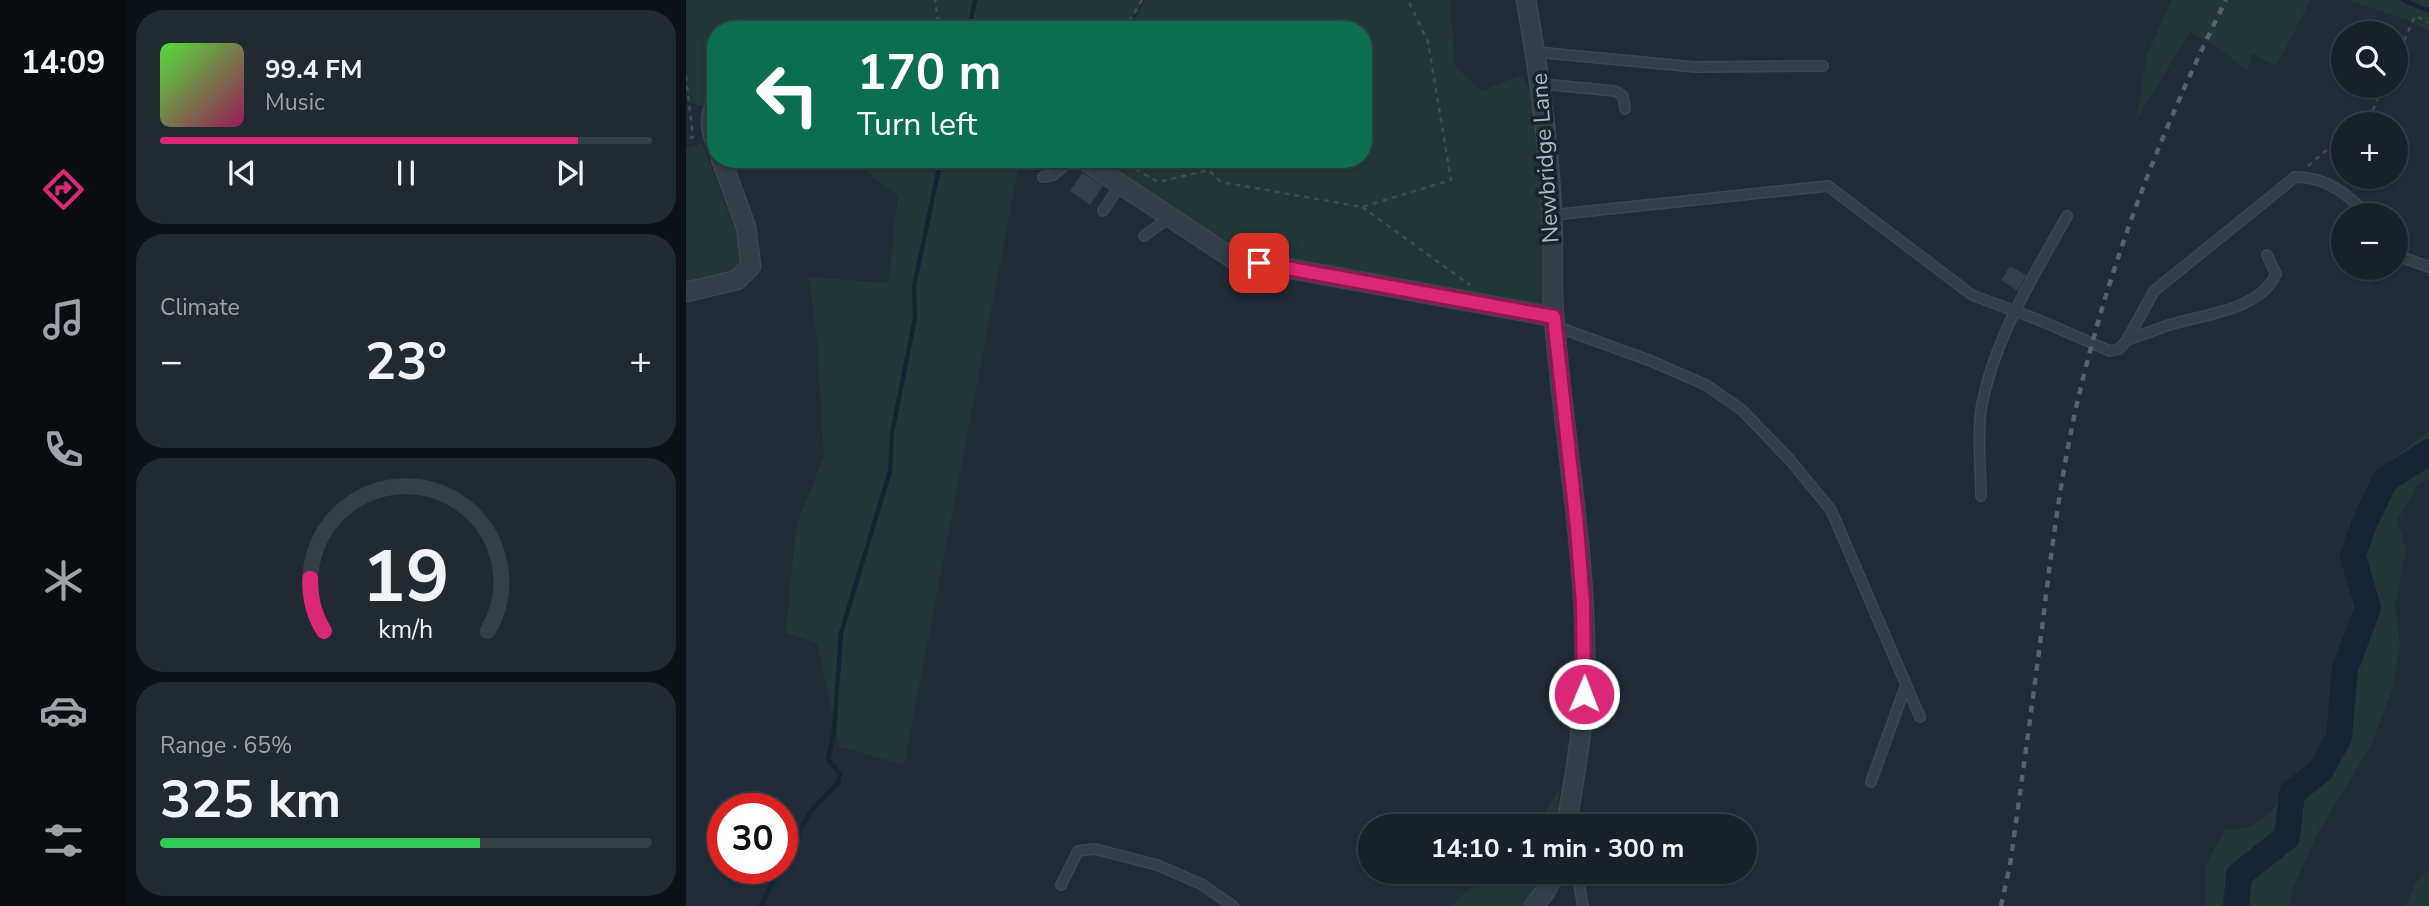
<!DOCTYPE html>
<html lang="en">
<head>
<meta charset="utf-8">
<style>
	:root { --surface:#182129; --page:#212931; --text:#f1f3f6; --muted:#9fa3a8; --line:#363e46; --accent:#db2777 }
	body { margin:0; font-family:"Nunito Sans",sans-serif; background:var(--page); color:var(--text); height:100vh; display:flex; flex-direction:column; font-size:26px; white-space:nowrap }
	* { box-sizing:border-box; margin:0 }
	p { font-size:23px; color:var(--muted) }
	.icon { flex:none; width:38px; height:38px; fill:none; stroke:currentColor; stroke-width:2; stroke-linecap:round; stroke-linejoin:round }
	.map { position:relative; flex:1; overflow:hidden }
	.drawer { display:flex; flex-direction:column; gap:10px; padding:10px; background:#0d1217; width:560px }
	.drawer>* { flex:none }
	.top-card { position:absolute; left:21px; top:21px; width:665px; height:147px; border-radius:28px; box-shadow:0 2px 5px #0004,0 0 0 2px var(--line); background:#0b6e4f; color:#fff; overflow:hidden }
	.controls { position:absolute; left:1645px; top:21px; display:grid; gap:14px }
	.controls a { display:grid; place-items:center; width:77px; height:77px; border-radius:50%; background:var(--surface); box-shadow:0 2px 5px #0004,0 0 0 2px var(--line); font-size:35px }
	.speed { position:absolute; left:21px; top:793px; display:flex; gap:14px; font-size:35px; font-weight:700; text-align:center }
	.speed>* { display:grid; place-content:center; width:91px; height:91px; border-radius:50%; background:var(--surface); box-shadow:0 2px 5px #0004,0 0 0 2px var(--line); line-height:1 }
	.speed .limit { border:10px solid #d22; background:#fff; color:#111 }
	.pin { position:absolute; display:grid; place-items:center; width:60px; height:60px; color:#fff; margin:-30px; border-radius:14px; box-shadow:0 4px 10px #0006 }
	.me { position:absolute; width:77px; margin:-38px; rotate:1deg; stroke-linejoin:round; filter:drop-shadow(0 0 5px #0008) }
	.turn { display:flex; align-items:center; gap:24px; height:147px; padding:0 35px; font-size:32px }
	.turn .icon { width:91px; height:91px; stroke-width:2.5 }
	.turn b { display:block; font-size:49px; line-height:60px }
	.big { font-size:52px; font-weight:700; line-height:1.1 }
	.drawer .widget { flex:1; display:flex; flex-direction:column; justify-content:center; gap:10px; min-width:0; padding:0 24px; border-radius:28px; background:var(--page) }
	.drawer .dial { align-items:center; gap:0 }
	.dial svg { height:182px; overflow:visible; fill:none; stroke:var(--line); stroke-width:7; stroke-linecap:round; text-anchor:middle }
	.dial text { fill:var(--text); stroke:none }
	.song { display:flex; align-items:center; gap:21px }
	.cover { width:84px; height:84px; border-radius:10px; background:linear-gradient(135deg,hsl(110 70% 55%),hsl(330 70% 35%)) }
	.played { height:7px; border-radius:4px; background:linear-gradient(90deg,var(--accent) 85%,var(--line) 85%) }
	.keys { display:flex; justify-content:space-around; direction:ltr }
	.heat { display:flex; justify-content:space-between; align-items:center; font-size:38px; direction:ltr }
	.charge { height:10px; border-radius:5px; background:linear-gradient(90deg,#34c759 65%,var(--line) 0) }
	.trip { position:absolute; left:672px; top:814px; width:399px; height:70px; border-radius:35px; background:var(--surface); box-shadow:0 2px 5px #0004,0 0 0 2px var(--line); font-weight:700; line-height:70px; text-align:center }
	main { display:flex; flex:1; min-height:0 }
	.tabs { display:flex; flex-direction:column; width:126px; justify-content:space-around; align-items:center; background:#0a0d10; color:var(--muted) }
	.tabs .icon { width:49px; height:49px }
	.tabs .active { color:var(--accent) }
	.tabs b { font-size:32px; color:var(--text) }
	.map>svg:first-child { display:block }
	.green { fill:#223838 }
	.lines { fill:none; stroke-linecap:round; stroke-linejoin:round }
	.stream { stroke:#142434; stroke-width:4.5 }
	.river { stroke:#142434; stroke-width:26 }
	.building { fill:#32404e }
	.service-casing { stroke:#3d4751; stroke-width:12 }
	.minor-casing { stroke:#3d4751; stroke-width:21 }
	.path { stroke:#3a5150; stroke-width:2.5; stroke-dasharray:5 5; stroke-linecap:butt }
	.service { stroke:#333e48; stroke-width:9 }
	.minor { stroke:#333e48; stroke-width:18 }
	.rail { stroke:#55626f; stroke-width:4.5; stroke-dasharray:7 7; stroke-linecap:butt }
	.route-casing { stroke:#8e194d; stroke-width:18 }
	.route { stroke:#db2777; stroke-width:12 }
	.labels { text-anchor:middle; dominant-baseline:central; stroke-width:7; stroke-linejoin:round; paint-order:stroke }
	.street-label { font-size:23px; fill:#adb8c4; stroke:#19232c }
</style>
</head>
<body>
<main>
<nav class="tabs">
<b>14:09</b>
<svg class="icon active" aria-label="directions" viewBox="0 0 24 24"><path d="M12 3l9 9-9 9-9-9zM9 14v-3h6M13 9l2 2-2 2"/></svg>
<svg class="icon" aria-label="music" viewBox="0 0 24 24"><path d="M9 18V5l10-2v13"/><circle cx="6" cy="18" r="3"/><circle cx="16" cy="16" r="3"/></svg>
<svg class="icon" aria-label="phone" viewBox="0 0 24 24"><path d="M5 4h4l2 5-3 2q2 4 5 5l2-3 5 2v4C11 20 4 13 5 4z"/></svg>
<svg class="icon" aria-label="climate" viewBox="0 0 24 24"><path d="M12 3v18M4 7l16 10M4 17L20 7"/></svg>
<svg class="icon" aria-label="car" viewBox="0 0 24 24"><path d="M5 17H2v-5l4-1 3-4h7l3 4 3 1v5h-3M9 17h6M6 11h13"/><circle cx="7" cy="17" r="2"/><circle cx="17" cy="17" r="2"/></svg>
<svg class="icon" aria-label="filters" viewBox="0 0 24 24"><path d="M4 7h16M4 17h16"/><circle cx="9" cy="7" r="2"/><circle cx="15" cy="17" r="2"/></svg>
</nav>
<section class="drawer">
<div class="widget">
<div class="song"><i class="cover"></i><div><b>99.4 FM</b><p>Music</p></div></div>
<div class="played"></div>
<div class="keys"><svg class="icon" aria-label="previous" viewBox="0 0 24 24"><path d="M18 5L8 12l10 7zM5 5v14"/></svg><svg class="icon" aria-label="pause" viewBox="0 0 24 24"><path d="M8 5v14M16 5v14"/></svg><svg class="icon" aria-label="next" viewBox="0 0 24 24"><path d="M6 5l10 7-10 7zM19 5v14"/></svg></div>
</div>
<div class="widget"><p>Climate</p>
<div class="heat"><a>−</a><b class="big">23°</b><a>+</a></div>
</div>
<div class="widget dial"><svg viewBox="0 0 100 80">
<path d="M14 69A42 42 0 1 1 86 69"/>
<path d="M14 69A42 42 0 0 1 8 46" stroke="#db2777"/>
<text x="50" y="56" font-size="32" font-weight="700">19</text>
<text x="50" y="72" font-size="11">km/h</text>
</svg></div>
<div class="widget"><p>Range · 65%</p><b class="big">325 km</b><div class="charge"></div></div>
</section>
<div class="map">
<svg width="1743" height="906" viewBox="0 0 1743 906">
	<rect width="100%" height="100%" fill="#202c37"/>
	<g class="green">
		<polygon points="0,0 457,0 438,30 30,30 30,101 23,108 4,103 0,94"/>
		<polygon points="460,0 764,0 769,66 795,91 836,75 859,127 868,317 546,258 401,159 677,159 677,30 442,30"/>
		<polygon points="1486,0 1625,0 1590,66 1566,53 1561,71 1534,49 1504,32 1450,121 1461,54"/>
		<polygon points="1661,0 1743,0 1743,31 1721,20"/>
		<polygon points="16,143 50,232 58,263 48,273 0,284 0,149"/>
		<polygon points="171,159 334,159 218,765 154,747 131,643 100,633 110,526 138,456 131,341 123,277 202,283 212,196 170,164"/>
		<polygon points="1743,431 1743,479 1732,484 1711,520 1720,549 1709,607 1714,645 1706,690 1686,744 1632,833 1608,885 1603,906 1519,906 1519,866 1539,830 1564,827 1586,811 1601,784 1637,752 1648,673 1668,612 1662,575 1662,524 1695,468"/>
		<polygon points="874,787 870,826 847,826 857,816"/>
		<polygon points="1743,867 1743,906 1720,906 1728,886"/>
		<polygon points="802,872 859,872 849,892 837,906 765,906"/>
	</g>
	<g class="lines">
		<g class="stream">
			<polyline points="1717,0 1743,11"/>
			<polyline points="283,30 289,0"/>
			<polyline points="96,861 126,810 152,783 154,774 142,759 148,732 155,633 204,471 206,433 229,318 228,286 255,159"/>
			<polyline points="75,906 93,868"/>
		</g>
		<polyline class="river" points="1550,906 1553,875 1601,837 1606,793 1635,770 1653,737 1659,669 1682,608 1667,556 1677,526 1699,480 1743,452"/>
	</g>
	<g class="building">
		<polygon points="396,173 417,186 404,205 384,191"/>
		<polygon points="1324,266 1340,275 1332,291 1315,280"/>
	</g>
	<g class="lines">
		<g class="service-casing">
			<g id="service">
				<polyline points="850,52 1009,67 1137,66"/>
				<polyline points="856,84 929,91 937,96 939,109"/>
				<polyline points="357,177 367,175 387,159"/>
				<polyline points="417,211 434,185"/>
				<path d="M 866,215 L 1142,186 L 1286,295 L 1353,320 L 1424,351 L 1433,349 L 1441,340 L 1468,291 L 1609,177 C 1640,177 1661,193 1681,215"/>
				<polyline points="458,236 476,223 481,216"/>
				<polyline points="1710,255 1743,267"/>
				<polyline points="869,326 965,361 1020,385 1056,410 1104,460 1145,510 1234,717"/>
				<path d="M 1441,340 C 1455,335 1469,330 1483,325 C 1517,314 1573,311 1590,274 L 1581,255"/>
				<path d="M 1295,496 C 1295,469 1291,438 1295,410 C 1307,340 1347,277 1381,216"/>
				<polyline points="1185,782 1220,685"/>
				<polyline points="886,872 893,884 897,906"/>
				<polyline points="375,885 392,851 409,849 471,865 515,884 547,906"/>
			</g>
		</g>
		<g class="minor-casing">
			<g id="minor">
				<path d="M 840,0 C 853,72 863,142 866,215 C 868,249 865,282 868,316 C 877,435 901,554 899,674 C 898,725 889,775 880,826"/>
				<path d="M 30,105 C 22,116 25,131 30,144"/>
				<polyline points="396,159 546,258 868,317"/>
				<polyline points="0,292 51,280 65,266 60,227 35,159"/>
				<polyline points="848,906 859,892 869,872"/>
			</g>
		</g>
		<g class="path">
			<polyline points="249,30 253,27 249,0"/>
			<polyline points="438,30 456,0"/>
			<polyline points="1710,59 1729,16 1743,22"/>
			<polyline points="0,76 7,137 0,139"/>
			<polyline points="1672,124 1686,112 1698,86"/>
			<polyline points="432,159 472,182 523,170 535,182 676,207 765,180 742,42 722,0"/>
			<polyline points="1622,166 1657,136"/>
			<polyline points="676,207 784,285"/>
		</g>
		<use href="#service" class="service"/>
		<use href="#minor" class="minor"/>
		<path class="rail" d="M 1315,906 L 1324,865 C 1335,786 1346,707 1356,628 C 1365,554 1374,480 1390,408 C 1422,266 1475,130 1540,0"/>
	</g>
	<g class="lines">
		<g class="route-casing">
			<polyline id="route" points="573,263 868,317 891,527 897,604 898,694"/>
		</g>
		<use href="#route" class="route"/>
	</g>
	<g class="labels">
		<g class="street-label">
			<text transform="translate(859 158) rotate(-94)">Newbridge Lane</text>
		</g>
	</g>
</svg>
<div class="controls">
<a><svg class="icon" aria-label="search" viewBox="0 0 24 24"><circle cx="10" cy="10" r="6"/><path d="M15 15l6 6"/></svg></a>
<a>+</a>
<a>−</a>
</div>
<div class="speed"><div class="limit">30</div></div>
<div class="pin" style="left:573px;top:263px;background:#d93025"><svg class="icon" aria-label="arrive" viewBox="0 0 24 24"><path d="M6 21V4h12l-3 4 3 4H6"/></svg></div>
<svg class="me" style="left:898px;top:694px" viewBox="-20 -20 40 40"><circle r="17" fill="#db2777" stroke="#fff" stroke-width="3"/><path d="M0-11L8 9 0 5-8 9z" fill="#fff"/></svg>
<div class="trip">14:10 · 1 min · 300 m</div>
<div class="top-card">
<div class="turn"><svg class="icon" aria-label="left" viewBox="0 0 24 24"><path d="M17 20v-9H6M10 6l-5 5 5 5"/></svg><div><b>170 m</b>Turn left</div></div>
</div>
</div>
</main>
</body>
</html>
